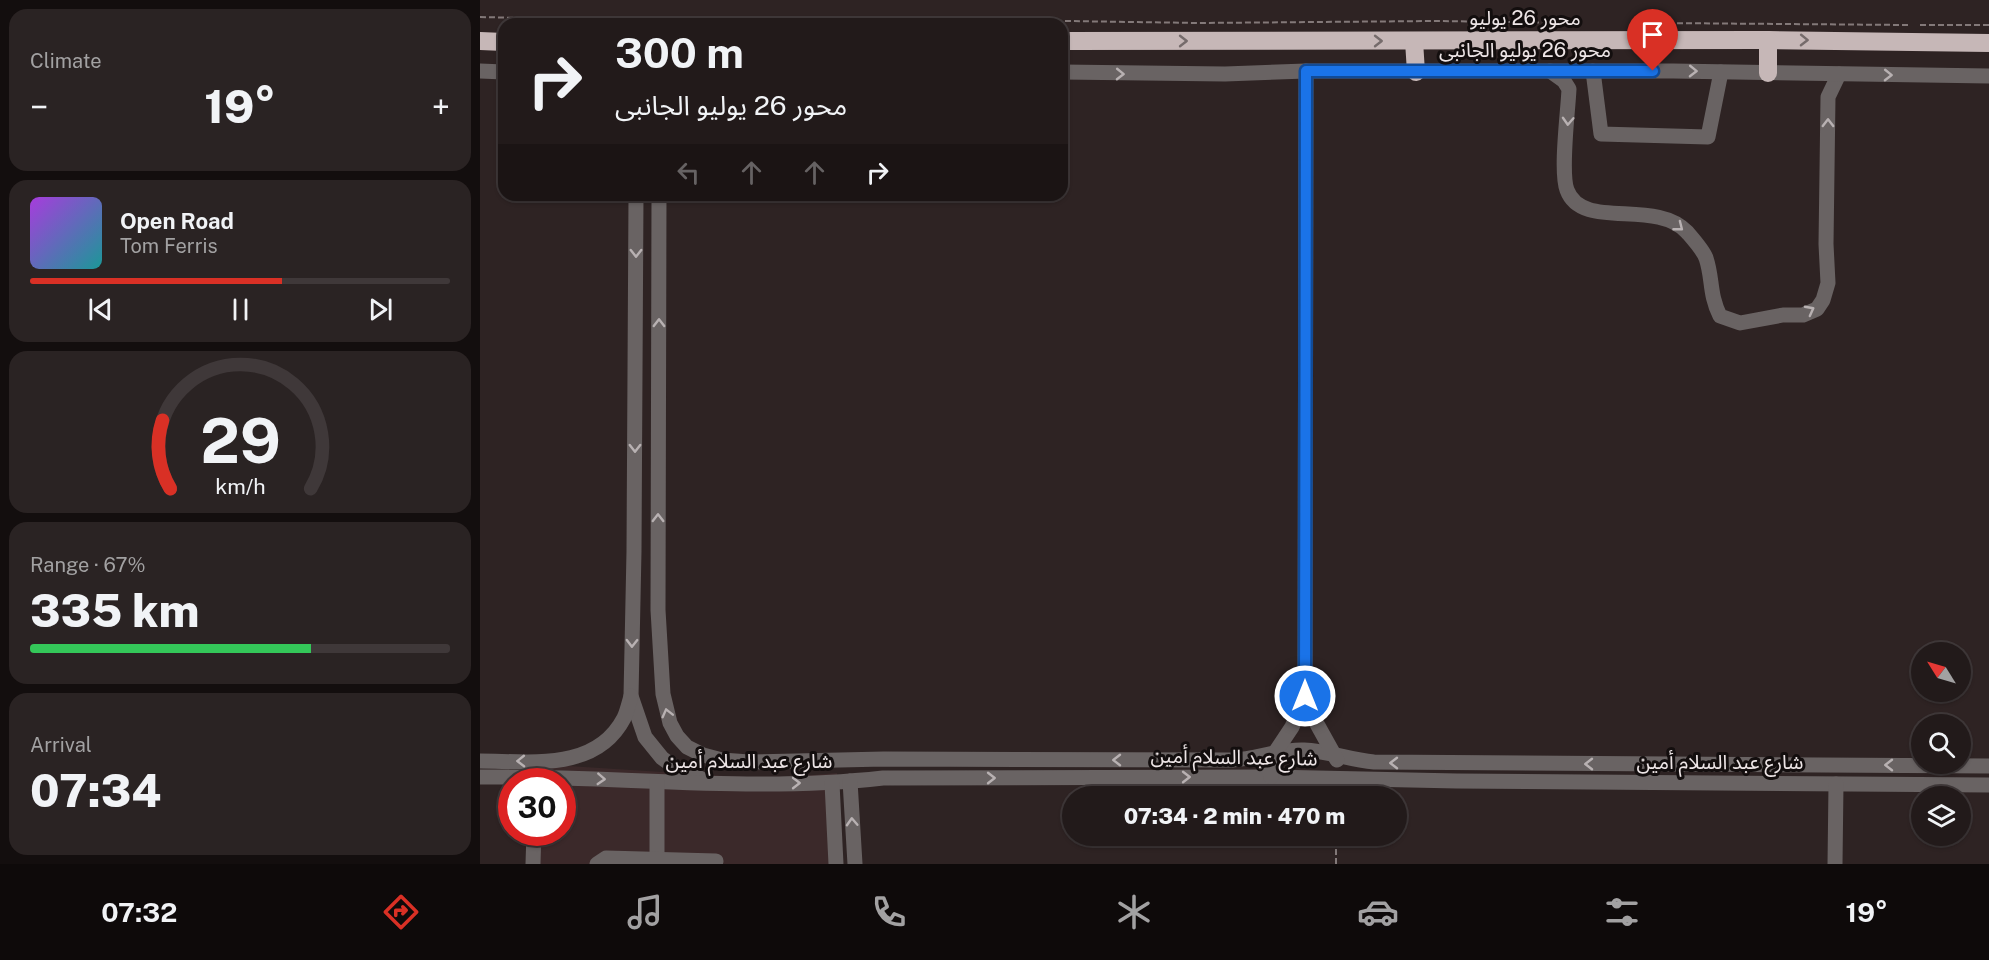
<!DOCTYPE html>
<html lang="en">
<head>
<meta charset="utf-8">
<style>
	:root { --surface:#221a1a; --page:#2a2323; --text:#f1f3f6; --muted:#a2a1a2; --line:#3f3839; --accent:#d93025 }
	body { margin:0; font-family:"Public Sans","Noto Sans Arabic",sans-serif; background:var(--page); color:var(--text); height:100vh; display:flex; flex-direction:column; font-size:22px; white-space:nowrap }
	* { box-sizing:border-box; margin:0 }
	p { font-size:20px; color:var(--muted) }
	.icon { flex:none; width:33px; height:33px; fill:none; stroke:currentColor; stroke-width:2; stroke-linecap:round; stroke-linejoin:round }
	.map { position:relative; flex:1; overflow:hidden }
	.drawer { display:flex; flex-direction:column; gap:9px; padding:9px; background:#130e0e; width:480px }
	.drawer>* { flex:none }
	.hud { position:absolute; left:18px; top:18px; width:570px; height:183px; border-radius:18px; box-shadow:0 2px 4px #0004,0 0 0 2px var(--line); background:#221a1a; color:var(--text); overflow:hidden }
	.needle { width:39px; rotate:307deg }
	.controls { position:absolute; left:1431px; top:642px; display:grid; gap:12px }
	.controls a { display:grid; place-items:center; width:60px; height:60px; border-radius:50%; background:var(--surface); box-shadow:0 2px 4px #0004,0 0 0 2px var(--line); font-size:30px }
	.speed { position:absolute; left:18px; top:768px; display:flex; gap:12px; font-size:30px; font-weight:700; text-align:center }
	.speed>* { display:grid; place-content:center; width:78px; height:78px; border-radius:50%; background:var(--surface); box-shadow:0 2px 4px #0004,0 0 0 2px var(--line); line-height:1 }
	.speed .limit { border:9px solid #d22; background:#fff; color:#111 }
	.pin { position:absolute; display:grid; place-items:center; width:51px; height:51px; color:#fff; margin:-62px -26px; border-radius:50% 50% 50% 0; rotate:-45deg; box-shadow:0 0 6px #0007 }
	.pin .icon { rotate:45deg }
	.me { position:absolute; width:66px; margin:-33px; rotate:0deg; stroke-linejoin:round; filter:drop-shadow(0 0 4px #0008) }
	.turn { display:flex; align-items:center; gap:21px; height:126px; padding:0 18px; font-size:27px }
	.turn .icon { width:78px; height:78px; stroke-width:2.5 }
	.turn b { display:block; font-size:42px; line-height:51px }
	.lanes { display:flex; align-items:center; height:57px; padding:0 18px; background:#0003; justify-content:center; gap:30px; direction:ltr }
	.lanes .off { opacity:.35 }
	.big { font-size:45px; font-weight:800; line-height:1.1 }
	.drawer .tile { flex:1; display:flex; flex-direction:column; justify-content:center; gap:9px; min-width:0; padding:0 21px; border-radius:18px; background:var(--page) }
	.drawer .dial { align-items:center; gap:0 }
	.dial svg { height:156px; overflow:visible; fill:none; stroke:var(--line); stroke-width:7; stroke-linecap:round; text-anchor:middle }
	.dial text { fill:var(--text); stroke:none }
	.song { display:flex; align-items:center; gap:18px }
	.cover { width:72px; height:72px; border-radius:9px; background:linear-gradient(135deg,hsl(280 70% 55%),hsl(180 70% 35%)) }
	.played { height:6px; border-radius:3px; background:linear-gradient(90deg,var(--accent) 60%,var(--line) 60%) }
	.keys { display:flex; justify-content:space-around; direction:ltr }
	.heat { display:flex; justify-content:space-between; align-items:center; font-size:33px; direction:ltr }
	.charge { height:9px; border-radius:4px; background:linear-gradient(90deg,#34c759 67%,var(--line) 0) }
	.trip { position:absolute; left:582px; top:786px; width:345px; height:60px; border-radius:30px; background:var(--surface); box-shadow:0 2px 4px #0004,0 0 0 2px var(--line); font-weight:800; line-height:60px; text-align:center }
	.tab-bar { display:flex; height:96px; justify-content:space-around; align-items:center; background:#0e0a0a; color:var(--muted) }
	.tab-bar .icon { width:42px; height:42px }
	.tab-bar .on { color:var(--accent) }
	.tab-bar b { font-size:27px; color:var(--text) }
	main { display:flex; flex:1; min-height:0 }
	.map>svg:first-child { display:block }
	.built { fill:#3b292a }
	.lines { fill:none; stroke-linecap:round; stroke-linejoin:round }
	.path { stroke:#837979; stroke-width:2; stroke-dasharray:6 3; stroke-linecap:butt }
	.minor { stroke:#696363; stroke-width:15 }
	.highway { stroke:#c6b7b7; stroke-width:18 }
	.oneway { stroke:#756b6b }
	.oneway2 { stroke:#b8b1b2 }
	.route-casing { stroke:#114b97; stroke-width:15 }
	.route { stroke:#1a73e8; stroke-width:10 }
	.labels { text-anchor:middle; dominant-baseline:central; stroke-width:6; stroke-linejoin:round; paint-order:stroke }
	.street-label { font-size:20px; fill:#ede5e6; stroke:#130e0e }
</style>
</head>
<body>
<main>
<section class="drawer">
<div class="tile"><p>Climate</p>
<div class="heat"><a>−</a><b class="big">19°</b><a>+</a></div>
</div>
<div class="tile">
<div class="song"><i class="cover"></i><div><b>Open Road</b><p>Tom Ferris</p></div></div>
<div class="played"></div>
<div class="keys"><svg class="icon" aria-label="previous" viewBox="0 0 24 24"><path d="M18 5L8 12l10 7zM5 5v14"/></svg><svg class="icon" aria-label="pause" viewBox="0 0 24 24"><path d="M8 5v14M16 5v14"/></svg><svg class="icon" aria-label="next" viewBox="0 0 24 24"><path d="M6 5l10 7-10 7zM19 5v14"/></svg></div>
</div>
<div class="tile dial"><svg viewBox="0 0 100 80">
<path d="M14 69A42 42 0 1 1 86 69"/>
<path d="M14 69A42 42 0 0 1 10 34" stroke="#d93025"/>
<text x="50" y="56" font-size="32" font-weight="700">29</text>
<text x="50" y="72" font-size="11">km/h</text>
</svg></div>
<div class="tile"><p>Range · 67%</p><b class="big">335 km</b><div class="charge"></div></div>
<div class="tile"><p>Arrival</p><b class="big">07:34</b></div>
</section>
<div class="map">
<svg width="1509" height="864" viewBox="0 0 1509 864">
	<rect width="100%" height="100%" fill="#2e2323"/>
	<polygon class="built" points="57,764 245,776 297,778 357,773 362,864 57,864 57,833 82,832 82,782 57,781"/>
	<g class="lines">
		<g class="path">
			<polyline points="0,17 82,19 388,18 718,23 955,21 1095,23"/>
			<polyline points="1179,23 1428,25"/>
			<polyline points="1440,25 1509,25"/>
			<polyline points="856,864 856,836"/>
		</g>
		<g class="minor">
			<polyline points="0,71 24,72"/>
			<path d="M 1070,71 L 1084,81 L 1089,89 C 1088,112 1080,172 1087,190 C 1102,231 1175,198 1207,232 C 1213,239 1223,250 1226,258 C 1233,279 1229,294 1240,316 L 1260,323 L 1303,315 L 1323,315 L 1337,309 L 1343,300 L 1348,283 L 1346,244 L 1348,97 L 1359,74"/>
			<polyline points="1113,71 1121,134 1228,137 1241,72"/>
			<polyline points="582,72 745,74 826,71 1193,71 1509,76"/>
			<polyline points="156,195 154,551 151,696 165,737 182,758 204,774 220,778"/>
			<path d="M 179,195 L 178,610 L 183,694 L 190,723 L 197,736 L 207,747 L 223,755 L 242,760 L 269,762 L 404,759 L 753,760 C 777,759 799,749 824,750 C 848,751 870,760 894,762 L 1509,766"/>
			<polyline points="825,696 837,724 857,760"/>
			<path d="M 0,761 C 50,761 116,772 144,718 C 147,712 149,703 151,696"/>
			<path d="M 0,777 C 133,775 270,793 403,778 L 791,777 L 977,781 L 1509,785"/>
			<polyline points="791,777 788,767 790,760 812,727 825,696 826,71"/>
			<polyline points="370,781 375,864"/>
			<polyline points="352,783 356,864"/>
			<polyline points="177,859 177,782"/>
			<polyline points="53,864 54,832"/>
			<polyline points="117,864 126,858 236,861"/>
			<polyline points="1355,864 1356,784"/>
		</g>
		<g class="highway">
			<polyline points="0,41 24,42"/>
			<polyline points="582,41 1288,40 1509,43"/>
			<polyline points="934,41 936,72"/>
			<polyline points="1288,73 1288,40"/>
		</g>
	</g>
	<defs><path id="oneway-chevron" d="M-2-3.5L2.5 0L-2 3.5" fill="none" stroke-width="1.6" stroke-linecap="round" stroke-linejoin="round" transform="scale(1.5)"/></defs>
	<g class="oneway">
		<use href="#oneway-chevron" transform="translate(1324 40) rotate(1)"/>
		<use href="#oneway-chevron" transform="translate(703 41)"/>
		<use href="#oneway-chevron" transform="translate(898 41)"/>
	</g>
	<g class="oneway2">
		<use href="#oneway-chevron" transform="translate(1213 71) rotate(1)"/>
		<use href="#oneway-chevron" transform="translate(640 74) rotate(1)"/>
		<use href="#oneway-chevron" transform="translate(1408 75) rotate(1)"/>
		<use href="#oneway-chevron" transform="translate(1088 121) rotate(93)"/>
		<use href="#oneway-chevron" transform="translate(1348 123) rotate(-90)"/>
		<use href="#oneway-chevron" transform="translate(1199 227) rotate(38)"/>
		<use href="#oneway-chevron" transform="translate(156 253) rotate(90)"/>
		<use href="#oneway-chevron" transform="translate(1330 310) rotate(-28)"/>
		<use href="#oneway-chevron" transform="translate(179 323) rotate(-90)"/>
		<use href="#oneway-chevron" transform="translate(155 448) rotate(90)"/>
		<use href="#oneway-chevron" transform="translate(178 518) rotate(-90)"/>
		<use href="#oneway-chevron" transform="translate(152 643) rotate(91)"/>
		<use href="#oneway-chevron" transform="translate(187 713) rotate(-104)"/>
		<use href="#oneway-chevron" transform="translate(637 760) rotate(-180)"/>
		<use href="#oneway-chevron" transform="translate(41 761) rotate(179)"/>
		<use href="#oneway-chevron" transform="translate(914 763) rotate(-180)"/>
		<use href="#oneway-chevron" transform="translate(1109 764) rotate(-180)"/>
		<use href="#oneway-chevron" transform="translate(1409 765) rotate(-180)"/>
		<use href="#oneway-chevron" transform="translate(706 777)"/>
		<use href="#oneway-chevron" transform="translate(511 778)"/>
		<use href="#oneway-chevron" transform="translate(121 779) rotate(3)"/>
		<use href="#oneway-chevron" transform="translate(316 783)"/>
		<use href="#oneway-chevron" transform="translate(372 822) rotate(-93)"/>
	</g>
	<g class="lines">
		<g class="route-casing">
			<polyline id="route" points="825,696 826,71 1173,71"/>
		</g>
		<use href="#route" class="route"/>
	</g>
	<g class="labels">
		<g class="street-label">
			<text x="1045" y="18">محور 26 يوليو</text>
			<text x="1045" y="50">محور 26 يوليو الجانبى</text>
			<text transform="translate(754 757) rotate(1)">شارع عبد السلام أمين</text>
			<text x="269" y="761">شارع عبد السلام أمين</text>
			<text x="1240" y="762">شارع عبد السلام أمين</text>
		</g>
	</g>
</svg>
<div class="controls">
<a><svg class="needle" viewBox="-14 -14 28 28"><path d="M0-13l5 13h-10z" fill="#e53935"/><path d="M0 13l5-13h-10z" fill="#a2a1a2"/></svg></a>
<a><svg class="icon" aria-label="search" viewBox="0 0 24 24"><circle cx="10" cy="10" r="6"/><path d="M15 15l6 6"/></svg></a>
<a><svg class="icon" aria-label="layers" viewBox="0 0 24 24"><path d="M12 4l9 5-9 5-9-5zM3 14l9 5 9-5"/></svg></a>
</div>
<div class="speed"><div class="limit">30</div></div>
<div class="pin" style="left:1173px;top:71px;background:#d93025"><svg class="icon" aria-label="arrive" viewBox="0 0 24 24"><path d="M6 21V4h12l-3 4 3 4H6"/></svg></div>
<svg class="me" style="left:825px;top:696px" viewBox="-20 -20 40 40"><circle r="17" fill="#1a73e8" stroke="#fff" stroke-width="3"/><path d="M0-11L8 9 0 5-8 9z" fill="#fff"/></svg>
<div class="trip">07:34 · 2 min · 470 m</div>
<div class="hud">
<div class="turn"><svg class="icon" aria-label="right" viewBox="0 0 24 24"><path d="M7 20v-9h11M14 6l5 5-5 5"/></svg><div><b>300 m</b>محور 26 يوليو الجانبى</div></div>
<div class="lanes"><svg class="icon off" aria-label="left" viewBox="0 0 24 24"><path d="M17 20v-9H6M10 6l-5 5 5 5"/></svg><svg class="icon off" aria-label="ahead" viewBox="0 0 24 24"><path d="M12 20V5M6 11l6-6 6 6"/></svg><svg class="icon off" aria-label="ahead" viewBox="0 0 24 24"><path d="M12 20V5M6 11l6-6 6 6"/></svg><svg class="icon" aria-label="right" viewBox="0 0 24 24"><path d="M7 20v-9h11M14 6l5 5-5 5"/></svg></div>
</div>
</div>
</main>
<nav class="tab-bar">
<b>07:32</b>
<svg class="icon on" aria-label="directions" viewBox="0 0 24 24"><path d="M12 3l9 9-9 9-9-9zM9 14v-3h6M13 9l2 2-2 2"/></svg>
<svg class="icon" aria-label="music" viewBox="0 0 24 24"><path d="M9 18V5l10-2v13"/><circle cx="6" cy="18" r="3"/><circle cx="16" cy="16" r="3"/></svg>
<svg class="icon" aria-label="phone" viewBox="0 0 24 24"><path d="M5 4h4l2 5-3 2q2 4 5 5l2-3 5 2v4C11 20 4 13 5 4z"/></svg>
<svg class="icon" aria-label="climate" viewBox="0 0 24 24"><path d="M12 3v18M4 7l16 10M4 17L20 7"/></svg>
<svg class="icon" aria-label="car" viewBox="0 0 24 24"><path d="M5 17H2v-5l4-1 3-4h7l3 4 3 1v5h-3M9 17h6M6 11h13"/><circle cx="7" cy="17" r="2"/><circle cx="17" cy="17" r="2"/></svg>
<svg class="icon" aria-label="filters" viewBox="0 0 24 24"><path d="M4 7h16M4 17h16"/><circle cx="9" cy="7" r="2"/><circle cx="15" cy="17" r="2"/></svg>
<b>19°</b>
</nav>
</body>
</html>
